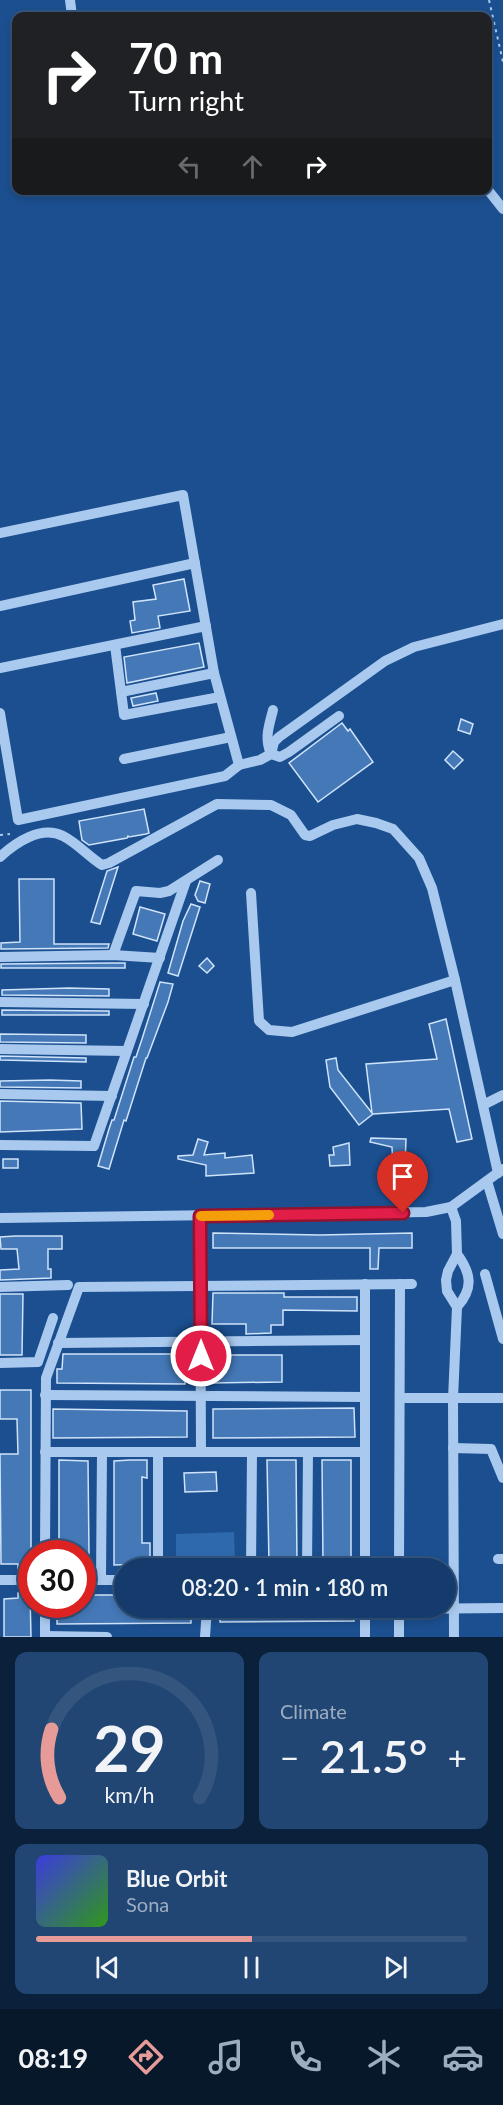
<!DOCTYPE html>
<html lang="en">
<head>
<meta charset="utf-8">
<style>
	:root { --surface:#143b6b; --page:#214673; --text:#f1f3f6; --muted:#9dadc1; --line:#33557e; --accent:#e69b98 }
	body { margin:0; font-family:Lato,sans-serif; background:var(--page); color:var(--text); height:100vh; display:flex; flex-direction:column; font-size:22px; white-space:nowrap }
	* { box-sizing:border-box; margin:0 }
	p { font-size:20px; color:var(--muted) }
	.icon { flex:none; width:33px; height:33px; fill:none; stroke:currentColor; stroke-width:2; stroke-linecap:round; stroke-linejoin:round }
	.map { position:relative; height:1637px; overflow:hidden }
	.side { display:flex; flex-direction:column; gap:15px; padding:15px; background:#0b203b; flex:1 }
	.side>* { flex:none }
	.hud { position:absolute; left:12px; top:12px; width:480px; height:183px; border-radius:12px; box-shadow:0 3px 9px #0003,0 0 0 2px var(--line); background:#202124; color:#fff; overflow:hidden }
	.speed { position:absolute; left:18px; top:1540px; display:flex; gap:12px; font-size:30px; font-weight:700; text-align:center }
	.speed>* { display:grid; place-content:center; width:78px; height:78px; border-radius:50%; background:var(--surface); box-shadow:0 3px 9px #0003,0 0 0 2px var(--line); line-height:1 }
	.speed .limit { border:9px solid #d22; background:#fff; color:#111 }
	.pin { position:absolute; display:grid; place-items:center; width:51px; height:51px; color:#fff; margin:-62px -26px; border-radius:50% 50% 50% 0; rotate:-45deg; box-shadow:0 0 6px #0007 }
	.pin .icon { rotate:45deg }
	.me { position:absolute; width:66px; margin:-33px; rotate:0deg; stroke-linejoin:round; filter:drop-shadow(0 0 4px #0008) }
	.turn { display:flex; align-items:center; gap:21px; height:126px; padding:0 18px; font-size:27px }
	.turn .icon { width:78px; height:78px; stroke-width:2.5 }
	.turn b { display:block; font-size:42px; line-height:51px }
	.lanes { display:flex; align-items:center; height:57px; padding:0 18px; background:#0003; justify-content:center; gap:30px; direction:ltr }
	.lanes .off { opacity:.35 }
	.big { font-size:45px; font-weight:600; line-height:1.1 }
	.side .tile { flex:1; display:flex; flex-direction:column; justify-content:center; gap:9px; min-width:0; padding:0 21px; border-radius:12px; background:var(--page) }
	.side .dial { align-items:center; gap:0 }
	.dial svg { height:156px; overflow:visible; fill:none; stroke:var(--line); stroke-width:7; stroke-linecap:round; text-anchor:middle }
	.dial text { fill:var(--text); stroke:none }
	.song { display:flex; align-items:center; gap:18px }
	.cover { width:72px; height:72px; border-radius:9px; background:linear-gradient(135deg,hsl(240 70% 55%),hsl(110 70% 35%)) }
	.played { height:6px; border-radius:3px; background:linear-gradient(90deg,var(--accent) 50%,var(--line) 50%) }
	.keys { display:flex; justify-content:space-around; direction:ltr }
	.heat { display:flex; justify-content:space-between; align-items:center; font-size:33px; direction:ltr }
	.side .tiles { flex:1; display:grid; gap:15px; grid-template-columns:1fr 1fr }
	.tile:last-child { grid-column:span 2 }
	.trip { position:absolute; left:114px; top:1558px; width:342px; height:60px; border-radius:30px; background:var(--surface); box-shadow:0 3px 9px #0003,0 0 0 2px var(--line); font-weight:600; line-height:60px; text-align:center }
	.dock { display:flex; height:96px; justify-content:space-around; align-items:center; background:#08182b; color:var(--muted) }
	.dock .icon { width:42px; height:42px }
	.dock .selected { color:var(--accent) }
	.dock b { font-size:27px; color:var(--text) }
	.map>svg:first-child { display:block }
	.garden { fill:#2e69ad }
	.building { fill:#4478b7; stroke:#cfe3fa; stroke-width:1.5 }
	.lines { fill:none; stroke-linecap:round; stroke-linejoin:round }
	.path { stroke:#a9c9ee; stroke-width:2; stroke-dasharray:3 4.5; stroke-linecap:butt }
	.minor { stroke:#a9c9ee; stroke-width:10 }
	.route-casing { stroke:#92132f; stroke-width:15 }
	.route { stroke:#e11d48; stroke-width:10 }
	.slow { stroke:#f59e0b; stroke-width:10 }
</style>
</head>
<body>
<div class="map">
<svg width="503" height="1637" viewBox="0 0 503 1637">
	<rect width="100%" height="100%" fill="#1b4f8f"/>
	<polygon class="garden" points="234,1532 235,1561 176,1561 176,1534"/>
	<g class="building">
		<polygon points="184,579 190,611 158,616 160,628 132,633 130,621 135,620 133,602 156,599 153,585"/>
		<polygon points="199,643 204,667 127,683 124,657"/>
		<polygon points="156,693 158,701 133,706 131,698"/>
		<polygon points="461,719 473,724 470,734 458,730"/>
		<polygon points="342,723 348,731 350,729 373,762 318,802 289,763"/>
		<polygon points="453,751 463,760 454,769 445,760"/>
		<polygon points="144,809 149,833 146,834 129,837 128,836 127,838 89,845 82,840 79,821"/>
		<polygon points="118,867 100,924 91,922 107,871"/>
		<polygon points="19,879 54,879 54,944 109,944 108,948 1,949 1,943 20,942"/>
		<polygon points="200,881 210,884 205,903 198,901 195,895"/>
		<polygon points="191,904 200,907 178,976 168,973 183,921"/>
		<polygon points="140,907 165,914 157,941 133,934"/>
		<polygon points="207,958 214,966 207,973 199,966"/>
		<polygon points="113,963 125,963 125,968 1,968 1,964"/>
		<polygon points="160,982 173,984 168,1002 147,1058 146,1058 126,1121 124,1120 109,1169 98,1166 109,1129 112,1120 114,1120 134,1057 136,1057 142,1039"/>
		<polygon points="69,988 109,989 109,996 2,995 2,990"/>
		<polygon points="2,1010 109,1011 109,1015 2,1015"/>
		<polygon points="446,1019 472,1139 457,1142 449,1109 373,1114 359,1125 330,1087 326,1060 336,1058 338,1070 372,1113 366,1064 437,1059 429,1024"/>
		<polygon points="0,1034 86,1035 86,1043 0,1042"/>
		<polygon points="0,1056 86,1058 86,1062 0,1060"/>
		<polygon points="50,1080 81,1081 81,1088 0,1087 0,1081"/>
		<polygon points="0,1101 81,1103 82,1129 0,1132"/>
		<polygon points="371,1138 406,1139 405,1167 393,1168 392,1147 370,1142"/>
		<polygon points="198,1139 208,1142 204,1155 225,1153 225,1158 252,1155 254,1173 206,1176 206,1165 178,1159 178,1156 193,1155"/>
		<polygon points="349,1143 350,1165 330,1166 329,1155 334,1155 333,1147"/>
		<rect x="3" y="1159" width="15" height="9"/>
		<polygon points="213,1233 320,1235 412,1233 412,1248 379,1248 378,1269 370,1269 370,1248 213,1248"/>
		<polygon points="15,1236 62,1236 62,1249 48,1249 48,1269 51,1269 51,1278 0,1280 0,1270 19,1269 17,1249 1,1249 0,1237"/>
		<polygon points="213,1293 284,1293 284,1297 357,1297 357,1311 283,1310 283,1325 271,1325 271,1333 246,1334 246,1324 212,1324"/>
		<polygon points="0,1294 23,1294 22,1355 0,1355"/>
		<polygon points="63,1354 186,1354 185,1384 57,1383 57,1369 62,1369"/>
		<polygon points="212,1355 282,1355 282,1382 212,1383"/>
		<polygon points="0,1390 31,1390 31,1569 18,1569 18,1564 1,1564 0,1454 18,1454 17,1419 0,1419"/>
		<polygon points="354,1408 355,1437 213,1438 213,1409"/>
		<polygon points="53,1409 187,1411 187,1437 53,1438"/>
		<polygon points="59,1460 88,1461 89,1554 59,1554"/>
		<polygon points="130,1460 147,1460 147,1478 142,1477 142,1543 150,1543 150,1564 114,1565 114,1461"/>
		<polygon points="267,1460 296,1460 297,1564 269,1564"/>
		<polygon points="322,1460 351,1460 351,1564 323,1564"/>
		<polygon points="216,1472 217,1491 185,1492 184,1473"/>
		<polygon points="18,1593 30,1593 31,1637 4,1637 4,1599 18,1598"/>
		<polygon points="82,1595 124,1595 124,1609 191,1608 191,1623 57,1624 57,1605 82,1605"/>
		<polygon points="354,1609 354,1621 220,1622 220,1610"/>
	</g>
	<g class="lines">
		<g class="path">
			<polyline points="489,0 503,62"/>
			<polyline points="0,835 10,834"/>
		</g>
		<g class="minor">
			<polyline points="70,0 72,16"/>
			<polyline points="488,190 503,209"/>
			<polyline points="0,533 183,495 214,673 239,765"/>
			<polyline points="0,606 195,563"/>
			<polyline points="115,645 124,715 220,697"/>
			<polyline points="0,668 206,626"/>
			<polyline points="121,692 214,673"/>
			<polyline points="0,713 18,820 225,776 239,765 260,760 271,754 280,757 289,752 339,716"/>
			<polyline points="271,754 274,742 279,737 385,661 414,647 503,624"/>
			<path d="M 271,754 C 264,738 269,726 273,710"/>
			<polyline points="124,759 231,737"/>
			<path d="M 0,857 C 15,843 41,825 63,836 C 77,843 88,856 102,865 L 109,863 L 217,804 L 271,805 L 291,815 L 305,835 L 310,836 L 333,825 L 357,819 L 376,823 L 393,829 L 419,858 L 432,888 L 455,980 L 498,1173"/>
			<polyline points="251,893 259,1021 269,1030 292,1032 455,980"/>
			<polyline points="113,955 136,891 160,893 169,891 218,860"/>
			<polyline points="0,957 113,955 160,958"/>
			<polyline points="0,1002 144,1004"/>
			<polyline points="0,1049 126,1051"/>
			<polyline points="0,1094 112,1096"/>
			<polyline points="483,1105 503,1095"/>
			<polyline points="0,1145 94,1146 186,881"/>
			<polyline points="487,1181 503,1234"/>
			<polyline points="451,1207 456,1221 457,1254 448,1271 446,1280 447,1291 457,1307 453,1399 454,1637"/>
			<polyline points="200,1216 201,1452"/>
			<polyline points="0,1218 426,1212 451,1207 503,1169"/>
			<path d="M 457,1254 C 471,1273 474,1288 457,1307"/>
			<polyline points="485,1274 503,1339"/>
			<polyline points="365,1284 365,1569"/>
			<polyline points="0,1287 68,1285"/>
			<polyline points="58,1343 365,1340"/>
			<polyline points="0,1363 38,1362 53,1318"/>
			<polyline points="45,1395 365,1397"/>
			<polyline points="400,1398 503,1398"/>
			<polyline points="453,1448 491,1449 503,1478"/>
			<polyline points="45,1452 365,1452"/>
			<polyline points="158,1452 158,1569"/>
			<polyline points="45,1554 46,1378 79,1287 412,1284"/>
			<polyline points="498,1559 503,1559"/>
			<polyline points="251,1569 252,1452"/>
			<polyline points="307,1569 308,1452"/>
			<polyline points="399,1569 400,1284"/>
			<polyline points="0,1580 15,1580"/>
			<polyline points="18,1580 32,1580"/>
			<polyline points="82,1580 124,1580"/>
			<polyline points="101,1580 102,1452"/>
			<polyline points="399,1609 503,1608"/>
			<polyline points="45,1636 107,1637"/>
			<polyline points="45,1637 45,1605"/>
			<polyline points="205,1637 207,1608"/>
			<polyline points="365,1637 365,1608"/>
			<polyline points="399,1637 399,1608"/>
		</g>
	</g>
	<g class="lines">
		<g class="route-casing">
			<polyline id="route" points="201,1356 200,1216 403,1213"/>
		</g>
		<use href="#route" class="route"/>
		<polyline class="slow" points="201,1216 269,1215"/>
	</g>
</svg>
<div class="speed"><div class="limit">30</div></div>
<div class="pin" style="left:403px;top:1213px;background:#d93025"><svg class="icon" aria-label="arrive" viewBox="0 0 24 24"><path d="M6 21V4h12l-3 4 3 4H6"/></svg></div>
<svg class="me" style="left:201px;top:1356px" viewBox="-20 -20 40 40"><circle r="17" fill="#e11d48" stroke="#fff" stroke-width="3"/><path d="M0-11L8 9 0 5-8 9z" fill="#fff"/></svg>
<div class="trip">08:20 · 1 min · 180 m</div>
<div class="hud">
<div class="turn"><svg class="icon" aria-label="right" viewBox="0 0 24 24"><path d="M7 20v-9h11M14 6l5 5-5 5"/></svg><div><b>70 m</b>Turn right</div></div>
<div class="lanes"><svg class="icon off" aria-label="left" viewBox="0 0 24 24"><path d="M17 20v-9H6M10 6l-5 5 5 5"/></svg><svg class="icon off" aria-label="ahead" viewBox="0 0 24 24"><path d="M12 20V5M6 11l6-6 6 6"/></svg><svg class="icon" aria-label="right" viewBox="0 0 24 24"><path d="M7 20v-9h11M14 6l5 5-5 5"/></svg></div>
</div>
</div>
<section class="side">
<div class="tiles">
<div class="tile dial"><svg viewBox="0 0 100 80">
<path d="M14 69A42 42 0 1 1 86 69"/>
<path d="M14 69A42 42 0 0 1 10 34" stroke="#e69b98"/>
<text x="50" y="56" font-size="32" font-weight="700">29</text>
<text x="50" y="72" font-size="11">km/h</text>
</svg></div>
<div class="tile"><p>Climate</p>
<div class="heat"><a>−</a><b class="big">21.5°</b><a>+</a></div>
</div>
<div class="tile">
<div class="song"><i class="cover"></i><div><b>Blue Orbit</b><p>Sona</p></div></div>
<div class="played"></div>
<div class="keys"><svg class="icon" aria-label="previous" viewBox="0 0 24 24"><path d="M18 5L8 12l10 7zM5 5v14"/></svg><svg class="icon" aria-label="pause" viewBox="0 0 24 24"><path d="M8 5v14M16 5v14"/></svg><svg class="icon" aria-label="next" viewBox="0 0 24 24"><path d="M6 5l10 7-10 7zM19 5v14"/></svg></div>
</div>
</div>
</section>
<nav class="dock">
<b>08:19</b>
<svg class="icon selected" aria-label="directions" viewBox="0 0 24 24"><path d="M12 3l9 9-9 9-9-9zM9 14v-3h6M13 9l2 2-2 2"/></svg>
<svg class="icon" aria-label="music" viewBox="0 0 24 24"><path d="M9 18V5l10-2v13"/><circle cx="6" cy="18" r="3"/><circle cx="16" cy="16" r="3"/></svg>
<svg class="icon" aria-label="phone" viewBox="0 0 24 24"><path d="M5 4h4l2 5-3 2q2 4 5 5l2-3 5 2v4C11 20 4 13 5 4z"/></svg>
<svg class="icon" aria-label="climate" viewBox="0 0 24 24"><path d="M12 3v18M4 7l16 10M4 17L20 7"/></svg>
<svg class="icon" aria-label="car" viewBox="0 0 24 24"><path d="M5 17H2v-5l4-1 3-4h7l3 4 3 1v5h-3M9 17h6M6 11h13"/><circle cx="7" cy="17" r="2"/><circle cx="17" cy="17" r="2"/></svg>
</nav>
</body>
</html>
